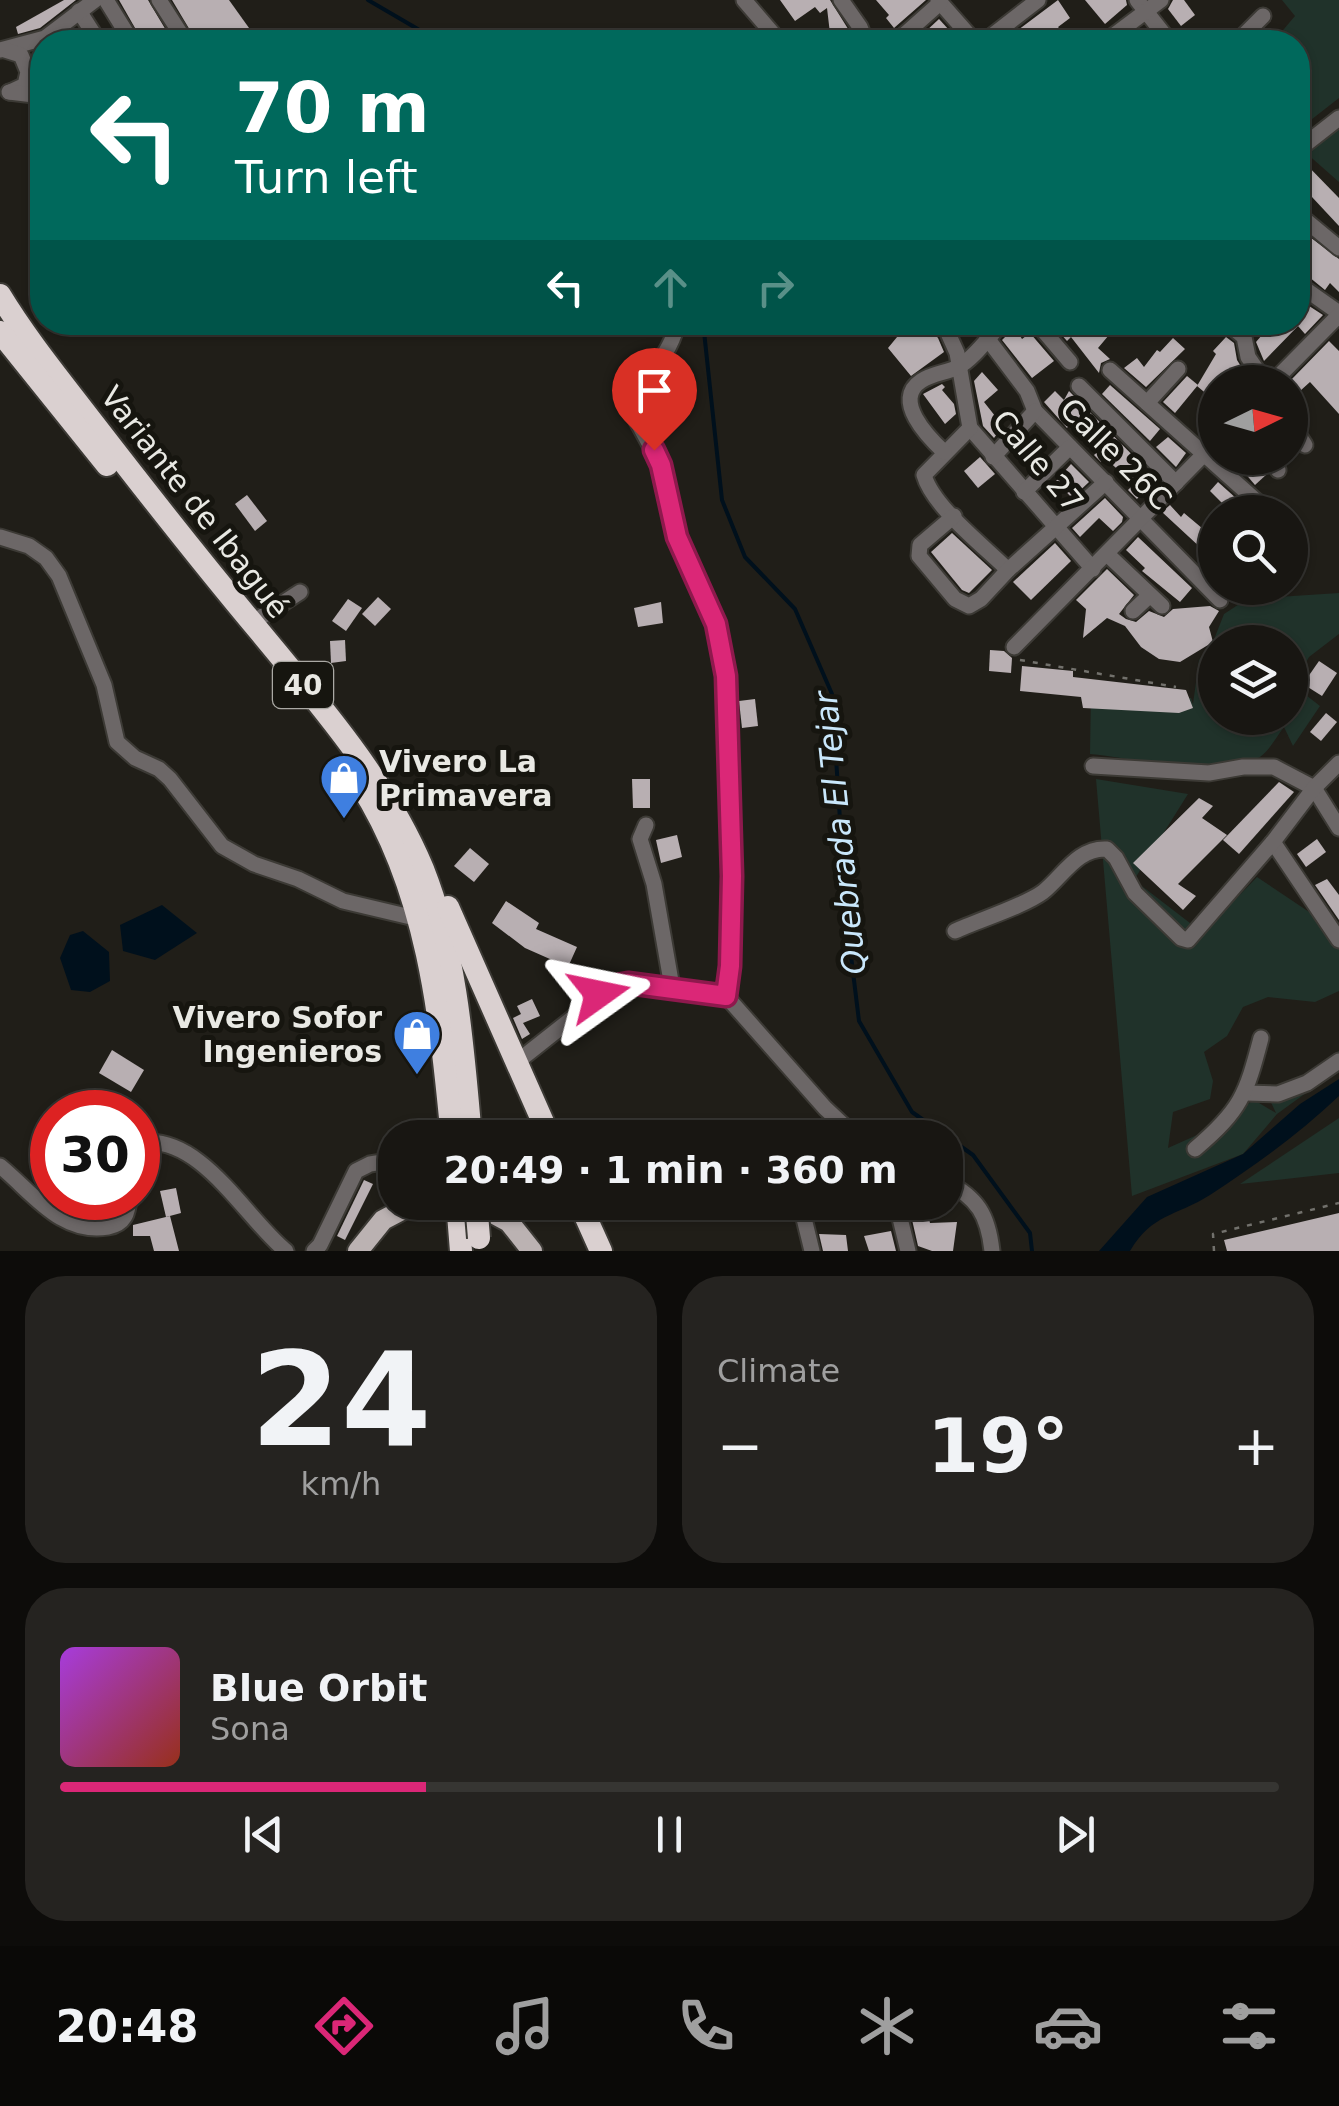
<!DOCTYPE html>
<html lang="en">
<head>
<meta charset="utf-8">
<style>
	:root { --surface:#181612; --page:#252320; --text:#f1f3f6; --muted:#9f9f9f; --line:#363532; --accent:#db2777 }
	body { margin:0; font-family:"DejaVu Sans",sans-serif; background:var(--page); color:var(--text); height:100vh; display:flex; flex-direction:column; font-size:38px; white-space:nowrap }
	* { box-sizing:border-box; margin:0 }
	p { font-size:32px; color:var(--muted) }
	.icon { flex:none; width:55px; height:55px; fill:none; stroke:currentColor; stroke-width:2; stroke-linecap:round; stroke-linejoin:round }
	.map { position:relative; height:1251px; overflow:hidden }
	.panel { display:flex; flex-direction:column; gap:25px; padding:25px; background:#0d0c0a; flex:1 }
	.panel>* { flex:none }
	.top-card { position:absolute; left:30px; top:30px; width:1280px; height:305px; border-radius:40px; box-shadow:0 2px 8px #0004,0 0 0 2px var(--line); background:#00695c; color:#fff; overflow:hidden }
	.needle { width:65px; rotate:85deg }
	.buttons { position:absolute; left:1198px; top:365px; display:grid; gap:20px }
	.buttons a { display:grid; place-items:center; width:110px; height:110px; border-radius:50%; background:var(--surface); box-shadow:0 2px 8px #0004,0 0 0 2px var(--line); font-size:50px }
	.speed { position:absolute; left:30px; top:1090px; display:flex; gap:20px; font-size:50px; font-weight:700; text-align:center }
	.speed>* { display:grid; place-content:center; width:130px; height:130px; border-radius:50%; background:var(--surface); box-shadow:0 2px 8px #0004,0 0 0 2px var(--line); line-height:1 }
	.speed .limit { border:15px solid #d22; background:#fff; color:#111 }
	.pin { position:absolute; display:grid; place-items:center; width:85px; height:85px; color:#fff; margin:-102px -42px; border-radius:50% 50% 50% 0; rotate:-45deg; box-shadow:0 0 10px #0007 }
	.pin .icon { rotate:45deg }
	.me { position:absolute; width:110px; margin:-55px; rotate:78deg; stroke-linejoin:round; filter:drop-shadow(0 0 8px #0008) }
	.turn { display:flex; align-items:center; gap:35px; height:210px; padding:0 40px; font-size:45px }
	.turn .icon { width:130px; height:130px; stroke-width:2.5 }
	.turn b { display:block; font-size:70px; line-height:85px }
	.lanes { display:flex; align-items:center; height:95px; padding:0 40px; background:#0003; justify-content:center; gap:50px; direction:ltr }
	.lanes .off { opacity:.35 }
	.big { font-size:75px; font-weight:800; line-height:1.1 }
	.panel .widget { flex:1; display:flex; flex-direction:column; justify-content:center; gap:15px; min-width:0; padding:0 35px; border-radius:40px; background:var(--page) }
	.panel .dial { align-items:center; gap:0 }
	.dial b { font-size:130px; line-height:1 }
	.song { display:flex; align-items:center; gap:30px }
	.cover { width:120px; height:120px; border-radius:15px; background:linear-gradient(135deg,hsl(280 70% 55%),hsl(10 70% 35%)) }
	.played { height:10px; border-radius:5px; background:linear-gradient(90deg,var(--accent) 30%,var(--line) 30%) }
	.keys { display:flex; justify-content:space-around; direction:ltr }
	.heat { display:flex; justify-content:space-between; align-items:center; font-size:55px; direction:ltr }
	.panel .tiles { flex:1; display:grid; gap:25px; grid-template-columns:1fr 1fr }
	.widget:last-child { grid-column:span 2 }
	.trip { position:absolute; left:378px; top:1120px; width:585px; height:100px; border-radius:40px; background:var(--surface); box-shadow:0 2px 8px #0004,0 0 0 2px var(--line); font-weight:800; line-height:100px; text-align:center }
	.dock { display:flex; height:160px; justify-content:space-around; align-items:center; background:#0a0907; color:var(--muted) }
	.dock .icon { width:70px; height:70px }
	.dock .selected { color:var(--accent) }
	.dock b { font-size:45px; color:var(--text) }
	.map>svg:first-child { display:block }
	.green { fill:#20322a; fill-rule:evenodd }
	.water { fill:#00101c }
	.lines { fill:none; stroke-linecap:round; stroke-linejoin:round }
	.stream { stroke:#00101c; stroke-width:4 }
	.building { fill:#b8afb2 }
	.minor-casing { stroke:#3c3a35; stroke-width:19 }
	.major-casing { stroke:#3c3a35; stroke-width:24 }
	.highway-casing { stroke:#3c3a35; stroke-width:26 }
	.path { stroke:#72716c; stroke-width:2.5; stroke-dasharray:5 8; stroke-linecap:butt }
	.minor { stroke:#6c6767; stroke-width:15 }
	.major { stroke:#bbb2b2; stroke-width:20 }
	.highway { stroke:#dad0d0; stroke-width:22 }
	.highway-bridge-casing { stroke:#3c3a35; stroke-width:26; stroke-linecap:butt }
	.highway-bridge { stroke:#dad0d0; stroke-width:22 }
	.route-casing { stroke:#8e194d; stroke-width:25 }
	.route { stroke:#db2777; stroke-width:18 }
	.labels { text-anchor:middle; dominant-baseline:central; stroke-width:10; stroke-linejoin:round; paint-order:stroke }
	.shield { fill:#16150f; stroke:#aaa9a4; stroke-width:2.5 }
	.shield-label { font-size:28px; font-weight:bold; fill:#e9e9e4 }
	.street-label { font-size:30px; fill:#e9e9e4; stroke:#16150f }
	.poi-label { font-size:30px; font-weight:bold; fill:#e9e9e4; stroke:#16150f; text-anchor:start }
	.water-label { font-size:32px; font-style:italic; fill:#c9e7fb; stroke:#16150f }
</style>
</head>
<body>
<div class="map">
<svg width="1339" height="1251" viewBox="0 0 1339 1251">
	<rect width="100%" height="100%" fill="#201e18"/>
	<g class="green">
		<polygon points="1282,0 1339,0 1339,98 1298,130 1298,42 1273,42 1295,16"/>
		<polygon points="1339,125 1339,182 1305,152"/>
		<path d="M 1339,593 L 1339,634 L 1309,657 L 1293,685 L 1320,706 L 1293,746 L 1284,727 C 1277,736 1269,751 1260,757 C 1213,782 1140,758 1090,754 L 1091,691 L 1169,700 L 1191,698 L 1193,704 L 1199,660 L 1213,642 L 1224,614 L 1247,599 ZM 1215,642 L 1290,642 L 1290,718 L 1215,718 Z"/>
		<polygon points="1096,779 1188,794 1134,880 1203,933 1257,877 1339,932 1339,991 1315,1002 1268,997 1243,1007 1227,1036 1204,1052 1213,1081 1210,1099 1173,1112 1168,1148 1215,1127 1254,1100 1276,1113 1269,1098 1339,1051 1339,1069 1277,1114 1243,1154 1132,1196"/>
		<polygon points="1339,1118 1339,1173 1240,1184"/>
	</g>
	<g class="water">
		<polygon points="162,905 197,933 155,960 123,951 120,925"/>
		<polygon points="83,931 109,952 110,981 90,992 71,990 60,958 70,935"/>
		<path d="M 1339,1079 L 1339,1096 C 1299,1134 1256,1165 1210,1195 C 1175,1217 1153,1213 1130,1251 L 1099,1251 L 1147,1197 L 1243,1154 L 1300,1104 Z"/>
	</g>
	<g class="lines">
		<g class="stream">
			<polyline points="368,0 440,42"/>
			<polyline points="703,322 722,500 745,557 795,609 832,694 846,915 859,1021 912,1112 973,1155 1030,1233 1032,1251"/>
		</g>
	</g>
	<g class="building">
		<polygon points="64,0 76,0 40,28 18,34 16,27"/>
		<polygon points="119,0 148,0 173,42 143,42"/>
		<polygon points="172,0 229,0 259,42 197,42"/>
		<polygon points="780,0 830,0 850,32 851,42 831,42 827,8 820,13 815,7 795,21"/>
		<polygon points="876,0 926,0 894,28 886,18 889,15"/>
		<polygon points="1058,0 1070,18 1058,27 1070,42 1052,42 1043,30 1028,42 1002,42"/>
		<polygon points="1085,0 1126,0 1127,5 1105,24"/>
		<polygon points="1173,0 1184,0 1195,15 1181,26 1168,9"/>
		<polygon points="939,19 960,42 934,42 925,32"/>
		<polygon points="1302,160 1339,198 1339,226 1298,182 1298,161"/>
		<polygon points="1298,228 1339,259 1339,292 1330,283 1325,290 1298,268"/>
		<polygon points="1306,304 1323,315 1305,334 1298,326 1264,361 1256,342 1273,322 1298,322 1298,312"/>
		<polygon points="896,322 924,322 938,338 944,352 911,376 888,348 902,331"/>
		<polygon points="1055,322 1120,322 1098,348 1110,359 1101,363 1099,373 1071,337 1067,341 1053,325"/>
		<polygon points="1015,327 1022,339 1030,333 1054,361 1032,378 1002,340"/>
		<polygon points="1226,337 1234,343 1237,360 1247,376 1240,382 1215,382 1215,401 1197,386 1216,354 1213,351"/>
		<polygon points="1173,338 1185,349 1146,387 1124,368 1137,358 1144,367 1157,350 1160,352"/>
		<polygon points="1329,341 1339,351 1339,414 1310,382 1290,400 1290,381"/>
		<polygon points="982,372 998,390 984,402 1003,426 994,438 983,426 974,381"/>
		<polygon points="1187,376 1198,385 1175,413 1163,402"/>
		<polygon points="942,384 945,387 942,390 954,404 956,414 945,424 923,394"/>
		<polygon points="1110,385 1160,429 1150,441 1102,394"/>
		<polygon points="1055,391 1064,400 1069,391 1160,483 1156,487 1151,482 1137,499 1128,490 1132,486 1125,476 1105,458 1101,462 1094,455 1099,450 1090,440 1071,422 1067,428 1044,402"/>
		<polygon points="1168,437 1186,453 1176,467 1156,447"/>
		<polygon points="980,457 995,474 978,488 964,471"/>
		<polygon points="1232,458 1260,458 1267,474 1255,485"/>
		<polygon points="1071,464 1089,482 1072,498 1056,481"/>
		<polygon points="1218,482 1237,499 1228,509 1210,491"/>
		<polygon points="247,495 267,521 255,531 235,504"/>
		<polygon points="1105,498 1123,517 1122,522 1113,531 1099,518 1080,537 1072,528"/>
		<polygon points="1170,505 1181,517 1184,513 1215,539 1215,561 1162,512"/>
		<polygon points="952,533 992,570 969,593 962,590 931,552"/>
		<polygon points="1138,537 1192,588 1180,602 1142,571 1145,568 1126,550"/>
		<polygon points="1055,543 1071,561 1031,600 1013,582"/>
		<polygon points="1107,569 1134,595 1119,614 1126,619 1136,622 1149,611 1164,617 1173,609 1210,606 1219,611 1209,627 1213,642 1180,662 1159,659 1141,647 1125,626 1107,618 1083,638 1086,609 1076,600"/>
		<polygon points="378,597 391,609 375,626 362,614"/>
		<polygon points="348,599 362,608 346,631 332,621"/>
		<polygon points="661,602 663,623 638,627 634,608"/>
		<polygon points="345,640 346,661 331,663 330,641"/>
		<polygon points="990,650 1004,651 1012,658 1011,673 989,671"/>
		<polygon points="1319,661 1337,673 1322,696 1303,684"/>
		<polygon points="1022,666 1073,671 1073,677 1186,690 1193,708 1179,713 1083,708 1081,697 1020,691"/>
		<polygon points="755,699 758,726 742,728 739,701"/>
		<polygon points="1326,713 1337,722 1321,741 1310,732"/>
		<polygon points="632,779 650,779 650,808 633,808"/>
		<polygon points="1279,782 1294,792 1239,854 1223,840"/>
		<polygon points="1199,798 1213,806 1202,818 1227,835 1178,884 1196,896 1183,910 1133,863"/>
		<polygon points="677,835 682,857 661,863 656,840"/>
		<polygon points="1317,839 1326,852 1306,867 1297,854"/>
		<polygon points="470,848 489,864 474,882 454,866"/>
		<polygon points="1327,879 1339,895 1339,920 1315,885"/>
		<polygon points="506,901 539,923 536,929 577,947 568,967 525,948 492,923"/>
		<polygon points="532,999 540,1016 523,1023 530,1034 522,1039 513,1018 521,1014 517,1006"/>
		<polygon points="112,1050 144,1070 131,1092 99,1073"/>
		<polygon points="364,1180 373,1184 345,1240 337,1236"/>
		<polygon points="176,1188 181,1213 166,1217 160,1191"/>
		<polygon points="908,1202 925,1202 930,1223 957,1222 953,1251 932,1251 918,1246"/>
		<polygon points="1339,1213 1339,1251 1227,1251 1224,1240"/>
		<polygon points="170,1216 179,1251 154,1251 150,1236 133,1236 133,1225"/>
		<polygon points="891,1231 896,1251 869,1251 864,1236"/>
		<polygon points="819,1234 846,1235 848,1251 823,1251"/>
	</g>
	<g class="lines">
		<g class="minor-casing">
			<g id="minor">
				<polyline points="106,0 132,42"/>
				<polyline points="159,0 186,42"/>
				<polyline points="744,0 780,42"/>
				<polyline points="841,0 860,27 866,42"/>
				<polyline points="938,0 975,42"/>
				<polyline points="1137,0 1170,42"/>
				<polyline points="79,11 99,42"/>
				<polyline points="896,42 940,3"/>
				<polyline points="984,42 1038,0"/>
				<polyline points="1105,42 1161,0"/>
				<polyline points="1237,42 1263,16"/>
				<polyline points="0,50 45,38 95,0"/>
				<polyline points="5,50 21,55 28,72 25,85 10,92"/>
				<polyline points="9,92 42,96"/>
				<polyline points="1298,150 1339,118"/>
				<polyline points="1298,214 1339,248"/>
				<polyline points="1298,284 1339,313"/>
				<path d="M 677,322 C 672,358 638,379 633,414 L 661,465 L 677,537 L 706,598 L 722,647 L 729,721 L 732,876 L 726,996"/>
				<polyline points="943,322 957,353 970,428 1093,569"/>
				<polyline points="1036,322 1070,362"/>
				<polyline points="1226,322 1244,337 1248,357 1265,382"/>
				<polyline points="987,338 1027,391 1035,411 1220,600"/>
				<polyline points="1110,370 1262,506"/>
				<polyline points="1273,382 1339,315"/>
				<polyline points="1079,386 1176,483"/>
				<polyline points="1147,403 1178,369"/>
				<polyline points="1290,422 1305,445"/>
				<path d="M 970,428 L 924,475 C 933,507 984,546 1008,570"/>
				<path d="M 944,452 C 928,437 892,400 921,381 C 933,373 946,373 958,367 C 974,359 990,335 1003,322"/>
				<polyline points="993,457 1035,411"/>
				<polyline points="1271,458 1278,470"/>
				<polyline points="1024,492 1070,447"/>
				<polyline points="954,516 920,545 919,556 955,599 969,606 981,599 1008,570 1106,482"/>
				<polyline points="0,537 29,546 46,558 59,576 104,685 117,742 135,758 159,769 170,779 222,846 254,864 298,879 343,901 419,919"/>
				<polyline points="1107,554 1162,606"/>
				<polyline points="1133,611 1149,596"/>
				<polyline points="252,623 300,592"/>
				<polyline points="1014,647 1215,443"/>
				<polyline points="1093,766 1209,773 1243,767 1274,767 1314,788 1339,828"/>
				<polyline points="646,825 640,839 654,884 672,987"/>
				<polyline points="1273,842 1339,940"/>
				<path d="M 955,931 C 979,920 1024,906 1043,892 C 1063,876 1078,847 1107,849 L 1116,858 L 1135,893 L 1181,938 L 1188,940 L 1273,842 L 1314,788 L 1339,763"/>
				<polyline points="517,1062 613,986 647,984 726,996 825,1108 857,1138"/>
				<polyline points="1246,1093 1278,1094 1307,1083 1339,1061"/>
				<path d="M 138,1147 L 141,1143 C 201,1134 246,1219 286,1251"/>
				<path d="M 1195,1149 C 1241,1110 1246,1095 1261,1038"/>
				<path d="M 0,1166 C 33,1193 61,1235 108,1227 C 125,1224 128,1213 129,1198"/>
				<path d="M 945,1181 C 978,1198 988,1215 992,1251"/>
				<polyline points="800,1202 812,1251"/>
				<polyline points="899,1214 908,1251"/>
				<polyline points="314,1251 320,1245 356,1171 370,1164 395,1160"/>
			</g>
		</g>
		<g class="major-casing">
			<g id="major">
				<polyline points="472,1202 509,1222 532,1251"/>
				<polyline points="358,1251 383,1220 417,1202"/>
			</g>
		</g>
		<g class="highway-casing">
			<g id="highway">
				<path d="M 0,295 C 28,341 62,382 94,424 C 148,494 203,564 260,632 C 320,705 386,780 423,869 C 457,955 463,1047 471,1138"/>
				<polyline points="0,332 107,465"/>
				<path d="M 360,784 C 428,890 440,1015 452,1138"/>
				<polyline points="448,907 550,1138"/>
				<polyline points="457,1202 461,1251"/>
				<polyline points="579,1202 601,1251"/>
			</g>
		</g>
		<g class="path">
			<polyline points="1020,660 1176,687"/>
			<polyline points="1214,1251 1213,1234 1339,1203"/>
		</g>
		<use href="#minor" class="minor"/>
		<use href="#major" class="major"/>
		<use href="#highway" class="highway"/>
		<g class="highway-bridge-casing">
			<polyline id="highway-bridge" points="476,1202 479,1238"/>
		</g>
		<use href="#highway-bridge" class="highway-bridge"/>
	</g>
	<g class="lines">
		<g class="route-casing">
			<polyline id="route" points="599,994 612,986 628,983 726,996 730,966 732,876 726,676 716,624 677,537 661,465 654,450"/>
		</g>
		<use href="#route" class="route"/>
	</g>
	<defs>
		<g id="shop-pin" transform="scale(2.5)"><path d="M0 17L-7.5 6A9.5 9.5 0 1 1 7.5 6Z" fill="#3f7fe0" stroke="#16150f"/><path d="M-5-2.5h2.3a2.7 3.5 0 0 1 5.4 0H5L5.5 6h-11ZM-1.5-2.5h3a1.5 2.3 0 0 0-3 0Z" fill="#fff"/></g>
	</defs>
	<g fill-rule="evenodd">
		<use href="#shop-pin" x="344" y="778"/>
		<use href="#shop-pin" x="417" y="1034"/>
	</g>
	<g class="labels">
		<rect class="shield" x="273" y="662" width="60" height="46" rx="8"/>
		<g class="shield-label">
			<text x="303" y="685">40</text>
		</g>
		<g class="street-label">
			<text transform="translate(1116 454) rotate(45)">Calle 26C</text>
			<text transform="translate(1038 461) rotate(50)">Calle 27</text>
			<text transform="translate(195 502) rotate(52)">Variante de Ibagué</text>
		</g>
		<g class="poi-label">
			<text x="379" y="761">Vivero La<tspan x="379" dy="34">Primavera</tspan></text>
			<text x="382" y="1017" text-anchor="end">Vivero Sofor<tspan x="382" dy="34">Ingenieros</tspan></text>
		</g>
		<g class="water-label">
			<text transform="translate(840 833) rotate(-96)">Quebrada El Tejar</text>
		</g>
	</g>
</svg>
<div class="buttons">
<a><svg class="needle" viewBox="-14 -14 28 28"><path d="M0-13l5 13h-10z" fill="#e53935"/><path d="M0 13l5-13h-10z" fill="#9f9f9f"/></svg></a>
<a><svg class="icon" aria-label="search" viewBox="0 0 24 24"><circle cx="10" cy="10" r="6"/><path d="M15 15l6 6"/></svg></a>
<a><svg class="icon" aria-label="layers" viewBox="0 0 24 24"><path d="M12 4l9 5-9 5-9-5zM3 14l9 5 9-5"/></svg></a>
</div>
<div class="speed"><div class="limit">30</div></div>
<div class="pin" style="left:654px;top:450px;background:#d93025"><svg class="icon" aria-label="arrive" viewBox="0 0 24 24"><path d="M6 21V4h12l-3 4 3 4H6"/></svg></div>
<svg class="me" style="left:599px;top:994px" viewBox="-20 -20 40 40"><path d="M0-17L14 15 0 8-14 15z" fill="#db2777" stroke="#fff" stroke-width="4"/></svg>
<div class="trip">20:49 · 1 min · 360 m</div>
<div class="top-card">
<div class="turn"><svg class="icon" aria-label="left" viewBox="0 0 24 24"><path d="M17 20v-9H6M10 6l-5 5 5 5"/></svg><div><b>70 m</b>Turn left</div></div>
<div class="lanes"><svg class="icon" aria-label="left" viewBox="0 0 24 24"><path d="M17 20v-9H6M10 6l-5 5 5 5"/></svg><svg class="icon off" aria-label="ahead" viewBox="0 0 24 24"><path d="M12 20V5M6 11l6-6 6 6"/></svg><svg class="icon off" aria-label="right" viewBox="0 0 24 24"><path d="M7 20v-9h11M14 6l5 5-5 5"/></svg></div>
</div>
</div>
<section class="panel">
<div class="tiles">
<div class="widget dial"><b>24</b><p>km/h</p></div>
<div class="widget"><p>Climate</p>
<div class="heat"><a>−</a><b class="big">19°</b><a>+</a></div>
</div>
<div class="widget">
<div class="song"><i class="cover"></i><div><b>Blue Orbit</b><p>Sona</p></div></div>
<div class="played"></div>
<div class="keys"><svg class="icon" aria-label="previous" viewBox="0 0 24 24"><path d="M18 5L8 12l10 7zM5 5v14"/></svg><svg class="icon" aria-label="pause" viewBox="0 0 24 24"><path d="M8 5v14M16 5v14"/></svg><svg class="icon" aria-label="next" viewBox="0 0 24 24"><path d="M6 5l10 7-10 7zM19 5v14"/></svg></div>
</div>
</div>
</section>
<nav class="dock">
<b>20:48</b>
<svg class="icon selected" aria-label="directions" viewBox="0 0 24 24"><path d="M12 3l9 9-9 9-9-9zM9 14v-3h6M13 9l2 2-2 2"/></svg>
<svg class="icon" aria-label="music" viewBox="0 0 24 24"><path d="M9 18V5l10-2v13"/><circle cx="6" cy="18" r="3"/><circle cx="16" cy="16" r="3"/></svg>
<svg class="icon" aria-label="phone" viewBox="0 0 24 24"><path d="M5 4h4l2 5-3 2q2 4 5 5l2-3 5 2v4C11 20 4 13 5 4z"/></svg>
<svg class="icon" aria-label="climate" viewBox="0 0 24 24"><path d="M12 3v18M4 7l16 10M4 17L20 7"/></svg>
<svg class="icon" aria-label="car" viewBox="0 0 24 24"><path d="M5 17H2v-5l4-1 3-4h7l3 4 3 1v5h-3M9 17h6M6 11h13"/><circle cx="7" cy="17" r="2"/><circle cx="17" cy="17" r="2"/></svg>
<svg class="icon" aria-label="filters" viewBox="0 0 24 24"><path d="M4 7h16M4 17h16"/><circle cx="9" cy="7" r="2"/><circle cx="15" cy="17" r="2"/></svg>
</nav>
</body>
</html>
